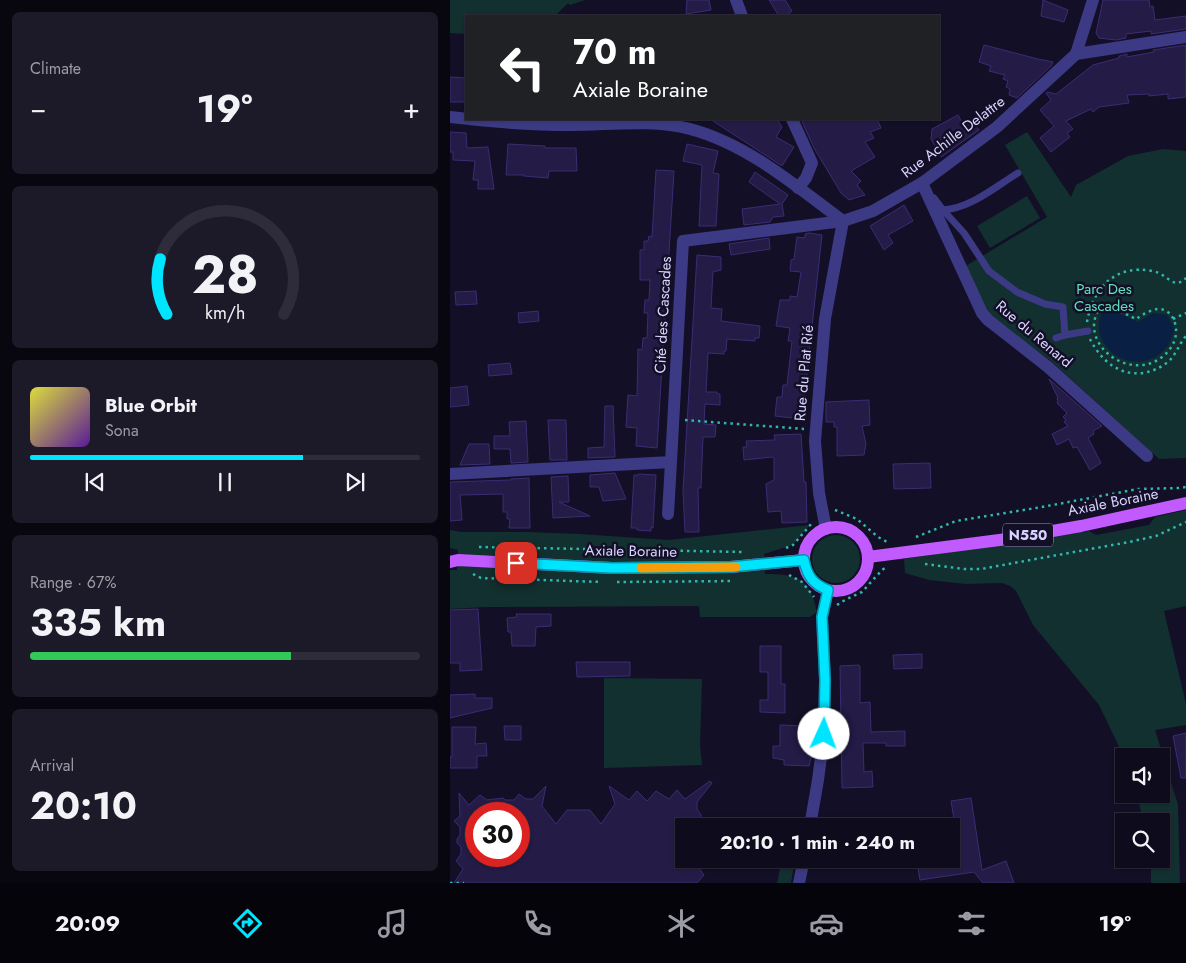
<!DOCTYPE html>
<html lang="en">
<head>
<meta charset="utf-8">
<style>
	:root { --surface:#0e0b1c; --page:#1c1929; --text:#f1f3f6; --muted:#9b9ba3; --line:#2e2b3b; --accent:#00e5ff }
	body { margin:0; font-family:Jost,sans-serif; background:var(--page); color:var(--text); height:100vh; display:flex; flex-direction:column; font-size:19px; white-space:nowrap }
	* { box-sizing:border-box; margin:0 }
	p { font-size:16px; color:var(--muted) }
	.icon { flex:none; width:28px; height:28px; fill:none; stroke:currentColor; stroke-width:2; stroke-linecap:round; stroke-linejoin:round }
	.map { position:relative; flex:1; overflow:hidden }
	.panel { display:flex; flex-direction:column; gap:12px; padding:12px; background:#08060f; width:450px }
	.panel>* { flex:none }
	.guide { position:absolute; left:15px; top:15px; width:475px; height:105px; border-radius:0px; box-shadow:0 1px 4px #0004,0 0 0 1px var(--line); background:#202124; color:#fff; overflow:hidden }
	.fabs { position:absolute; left:665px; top:748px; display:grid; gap:10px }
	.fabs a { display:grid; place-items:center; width:55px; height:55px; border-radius:0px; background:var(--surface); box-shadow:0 1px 4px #0004,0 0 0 1px var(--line); font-size:25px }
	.speed { position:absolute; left:15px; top:802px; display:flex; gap:10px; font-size:25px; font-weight:700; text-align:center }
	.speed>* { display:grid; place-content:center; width:65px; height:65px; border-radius:50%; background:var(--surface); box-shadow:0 1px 4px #0004,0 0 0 1px var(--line); line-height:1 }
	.speed .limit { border:8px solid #d22; background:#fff; color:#111 }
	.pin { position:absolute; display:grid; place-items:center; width:42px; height:42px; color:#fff; margin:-21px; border-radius:10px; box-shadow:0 2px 8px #0006 }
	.me { position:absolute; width:55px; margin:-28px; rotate:2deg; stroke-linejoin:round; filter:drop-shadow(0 0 4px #0008) }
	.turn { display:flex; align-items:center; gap:18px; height:105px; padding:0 25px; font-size:22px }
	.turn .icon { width:65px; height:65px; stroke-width:2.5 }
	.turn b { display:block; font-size:35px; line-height:42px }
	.big { font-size:38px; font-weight:700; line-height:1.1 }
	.panel .widget { flex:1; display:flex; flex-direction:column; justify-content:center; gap:8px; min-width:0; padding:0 18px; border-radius:8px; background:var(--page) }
	.panel .dial { align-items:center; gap:0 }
	.dial svg { height:130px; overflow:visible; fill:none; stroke:var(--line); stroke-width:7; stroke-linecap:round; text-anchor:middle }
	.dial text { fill:var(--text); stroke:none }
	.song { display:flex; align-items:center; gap:15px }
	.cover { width:60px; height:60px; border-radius:8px; background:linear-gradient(135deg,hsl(60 70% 55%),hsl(270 70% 35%)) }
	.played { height:5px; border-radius:2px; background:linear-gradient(90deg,var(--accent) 70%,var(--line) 70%) }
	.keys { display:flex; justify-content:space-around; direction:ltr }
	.heat { display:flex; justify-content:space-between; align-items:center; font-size:28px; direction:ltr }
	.charge { height:8px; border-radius:4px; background:linear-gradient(90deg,#34c759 67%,var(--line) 0) }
	.trip { position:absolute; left:225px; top:818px; width:285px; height:50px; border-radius:0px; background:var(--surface); box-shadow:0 1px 4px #0004,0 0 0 1px var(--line); font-weight:700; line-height:50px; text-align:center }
	.menu { display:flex; height:80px; justify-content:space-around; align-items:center; background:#06040b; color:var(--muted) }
	.menu .icon { width:35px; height:35px }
	.menu .current { color:var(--accent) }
	.menu b { font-size:22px; color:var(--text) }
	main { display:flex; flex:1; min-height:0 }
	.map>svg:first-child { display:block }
	.green { fill:#12302f }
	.water { fill:#0a1f44 }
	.building { fill:#241b47; stroke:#3b2d73; fill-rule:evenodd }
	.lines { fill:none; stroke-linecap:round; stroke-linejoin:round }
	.path { stroke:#2fb8b0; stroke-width:2.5; stroke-dasharray:2.5 4; stroke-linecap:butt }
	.lane { stroke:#3d3a85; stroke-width:7 }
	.street { stroke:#3d3a85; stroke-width:12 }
	.primary { stroke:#c25bff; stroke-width:12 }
	.route-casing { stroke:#0095a6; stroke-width:12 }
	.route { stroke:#00e5ff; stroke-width:9 }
	.slow { stroke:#f59e0b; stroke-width:9 }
	.labels { text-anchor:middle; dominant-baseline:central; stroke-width:5; stroke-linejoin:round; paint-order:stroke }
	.shield { fill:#130f26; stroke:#9e99be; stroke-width:1 }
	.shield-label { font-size:14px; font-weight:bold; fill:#d9d4ff }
	.street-label { font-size:15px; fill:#d9d4ff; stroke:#130f26 }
	.park-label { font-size:15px; fill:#5fe0c0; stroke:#130f26 }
</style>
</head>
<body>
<main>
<section class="panel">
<div class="widget"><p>Climate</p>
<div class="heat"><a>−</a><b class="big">19°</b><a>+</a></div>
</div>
<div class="widget dial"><svg viewBox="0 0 100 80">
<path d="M14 69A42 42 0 1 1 86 69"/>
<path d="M14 69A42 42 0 0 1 10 35" stroke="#00e5ff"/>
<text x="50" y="56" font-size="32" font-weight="700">28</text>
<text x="50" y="72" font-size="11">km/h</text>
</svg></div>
<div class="widget">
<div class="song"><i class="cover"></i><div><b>Blue Orbit</b><p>Sona</p></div></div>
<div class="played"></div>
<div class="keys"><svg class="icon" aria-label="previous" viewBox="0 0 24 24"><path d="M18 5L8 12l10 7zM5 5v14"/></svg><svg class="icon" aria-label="pause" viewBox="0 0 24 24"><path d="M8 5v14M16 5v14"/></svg><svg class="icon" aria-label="next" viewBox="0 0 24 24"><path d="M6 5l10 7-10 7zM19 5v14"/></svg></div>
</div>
<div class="widget"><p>Range · 67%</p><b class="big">335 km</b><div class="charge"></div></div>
<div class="widget"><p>Arrival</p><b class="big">20:10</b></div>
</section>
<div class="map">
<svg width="736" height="883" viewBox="0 0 736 883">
	<rect width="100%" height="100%" fill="#130f26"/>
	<g class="green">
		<polygon points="0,0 135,0 120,5 118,3 105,16 16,16 16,34 0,33"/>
		<polygon points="577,132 621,197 626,185 678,156 713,149 736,151 736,458 709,459 601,361 536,313 514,267 597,217 555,145"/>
		<polygon points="577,196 590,218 540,248 527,226"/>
		<polygon points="736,510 736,606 714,611 736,704 736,725 705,730 728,805 730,883 701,883 701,859 711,859 711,821 693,821 687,794 711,794 711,756 674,757 649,705 583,625 566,591 560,586 552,583 516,584 479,580 455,573 454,559 639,531 646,535 699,525 705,517"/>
		<path d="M 360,525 L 343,545 L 314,554 L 315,574 C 347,574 360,578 367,612 L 360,617 L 250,617 L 249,606 L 35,607 L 0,609 L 0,570 L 7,570 L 8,550 L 0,548 L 0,530 L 11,532 L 77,532 L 130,534 L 218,540 Z"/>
		<circle cx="386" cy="559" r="24"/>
		<polygon points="154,678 252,679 250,745 252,765 154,768"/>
		<polygon points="332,859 345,859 341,883 327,883"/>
	</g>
	<path class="water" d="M 656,307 L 688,322 L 703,313 L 717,315 L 725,329 C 722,335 721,343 717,347 C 685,385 629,341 656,307 Z"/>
	<g class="building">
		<polygon points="237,0 259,0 261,10 236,14"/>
		<polygon points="319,0 335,0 342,11 336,16 329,16"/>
		<polygon points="593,0 618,10 614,22 591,16"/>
		<polygon points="653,0 699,0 700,7 703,6 705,20 736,16 736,29 701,34 701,31 676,34 676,38 666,40 649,38 646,33"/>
		<polygon points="534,45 588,59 603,62 601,66 567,98 559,95 560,89 556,87 558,81 553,79 555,75 539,71 541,66 529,62"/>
		<polygon points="736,45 736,97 718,99 718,94 699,96 699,94 677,95 679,103 649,107 643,112 641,109 616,121 623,129 617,133 620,137 601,152 590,138 604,126 590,110 601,100 596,93 597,92 606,94 643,65 669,58 669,56 677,54 677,57 704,52 703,50"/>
		<polygon points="0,77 16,78 16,102 0,102"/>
		<polygon points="508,115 514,126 523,121 529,130 491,157 481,139 482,129"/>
		<polygon points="260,119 327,119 332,127 326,137 344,147 332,166"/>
		<polygon points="351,119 427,119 431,128 420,132 424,138 415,142 425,157 401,171 411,181 407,185 415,195 399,200 391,193 364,148"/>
		<polygon points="0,132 16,133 17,148 38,147 44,189 28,189 28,180 23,180 25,161 3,160 3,152 0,152"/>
		<polygon points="58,144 95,146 95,148 126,148 127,171 99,171 98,178 74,176 74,175 56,175"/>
		<polygon points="237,144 268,151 263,173 269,174 266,226 249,226 252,165 233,161"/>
		<polygon points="206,170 224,171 207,448 186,446 187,428 176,427 178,395 187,396 188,349 192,350 193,338 197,338 198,313 194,313 195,300 199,300 200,280 190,280 190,250 194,250 194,241 198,241 199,236 202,237"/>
		<polygon points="305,172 338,195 332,204 334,216 323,217 320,222 294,225 292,209 330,204 299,182"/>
		<polygon points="454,205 463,221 438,235 443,243 434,250 420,226"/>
		<polygon points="359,233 372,235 352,419 325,416 327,397 332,397 333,385 337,385 342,341 338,341 340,328 326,326 330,300 340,300 340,296 347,297 351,272 340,271 341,260 344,259 347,237 355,238 355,234"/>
		<polygon points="319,238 320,249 281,255 279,244"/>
		<polygon points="247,255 271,257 271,270 263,272 261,308 272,309 271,321 310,326 309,338 305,338 305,341 277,339 276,351 274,351 274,354 258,353 256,392 267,392 267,394 270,394 270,405 255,404 254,424 266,425 265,437 253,437 251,488 248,488 249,532 235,532 233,491"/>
		<polygon points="26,291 27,304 6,305 5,292"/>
		<polygon points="88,311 89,321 69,323 68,313"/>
		<polygon points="60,363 62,374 39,376 38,365"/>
		<polygon points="599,379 652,426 643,431 644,434 638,438 651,463 640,470 627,447 623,448 619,439 607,445 602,434 618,426 614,422 616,420 613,417 617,413 607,403 608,401 607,399 608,398"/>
		<polygon points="17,386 19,405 0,407 0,388"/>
		<polygon points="419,400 420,425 412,426 416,444 414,455 387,456 387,427 384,427 384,422 376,422 376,402"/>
		<polygon points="155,406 163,406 165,457 138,458 138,448 154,447"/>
		<polygon points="98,420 116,420 117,460 100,460"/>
		<polygon points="76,421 78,462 61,463 60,449 44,449 44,436 60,436 59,422"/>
		<polygon points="351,434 354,482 356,482 357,522 332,523 331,511 318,512 316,484 324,480 324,458 322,457 294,460 293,447 297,447 296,441 325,440 324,435"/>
		<polygon points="19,444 39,444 40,464 10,465"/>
		<polygon points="480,463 481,488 444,489 443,464"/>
		<polygon points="165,473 176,499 153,501 149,487 140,487 140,475"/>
		<polygon points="189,474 206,475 203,528 201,527 201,531 187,530 187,528 181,528 184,475 188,475"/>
		<polygon points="118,476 119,502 109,502 140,516 103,518 101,477"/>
		<polygon points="79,478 80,528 59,528 60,519 57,519 57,512 53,512 53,494 10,495 12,520 0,521 0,482 61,480 61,479"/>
		<polygon points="28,609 32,670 10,671 10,663 0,663 0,610"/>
		<polygon points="66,614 101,614 101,626 86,627 85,646 62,646 61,632 58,632 57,618 67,617"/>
		<polygon points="310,646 331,646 331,684 335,684 335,713 310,712 310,700 318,700 318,672 310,672"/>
		<polygon points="472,654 472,668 444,669 443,655"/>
		<polygon points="126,662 180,662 180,676 127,677"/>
		<polygon points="409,665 410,667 410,703 420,702 421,732 455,731 455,746 436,746 436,743 413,743 414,772 422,771 423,787 392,788 390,666"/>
		<polygon points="25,694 25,698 42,698 42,708 0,718 0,695"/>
		<polygon points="330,725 358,726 358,732 361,732 361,758 359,766 334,765 334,760 323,758 323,746 330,746"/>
		<polygon points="54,726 71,726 71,740 55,740"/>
		<polygon points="2,727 26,727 25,744 36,743 37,756 27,756 27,768 0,768 0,757 2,757"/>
		<polygon points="736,733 736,778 731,778 723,736"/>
		<path d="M 260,781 L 262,783 L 247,802 L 247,809 L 251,815 L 251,818 L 246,826 L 234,826 L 234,859 L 242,859 L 254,875 L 247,883 L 4,883 L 13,869 L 6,861 L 11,854 L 11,847 L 7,843 L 7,839 L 10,835 L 10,827 L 4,821 L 10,816 L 9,793 L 19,805 L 30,795 L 37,800 L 53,798 L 55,800 L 64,800 L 69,794 L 76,799 L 83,799 L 96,786 L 92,806 L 106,824 L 117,810 L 140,810 L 151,824 L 165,804 L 159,786 L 179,800 L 187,791 L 197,801 L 206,791 L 219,799 L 227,790 L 235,799 ZM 26,814 L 69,814 L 69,856 L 26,856 Z"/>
		<polygon points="521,798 532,870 556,861 564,883 533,883 524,872 470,880 467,862 485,859 501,859 501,856 510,855 501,801"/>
	</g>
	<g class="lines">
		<g class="path">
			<path d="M 652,305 L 657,305 L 686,319 C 692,315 700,310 707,309 C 725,308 730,331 723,344 C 719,352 712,358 704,362 C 669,377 626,337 652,305 Z"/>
			<polyline points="723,319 736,313"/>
			<path d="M 637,322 C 643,288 665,264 702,271 C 712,272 718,281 726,283 C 730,283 733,281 736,278"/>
			<path d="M 640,339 C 656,371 687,385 718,362 C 726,355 729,344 736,336"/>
			<polyline points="235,420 354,429"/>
			<polyline points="385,510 407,519 428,537 437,542"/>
			<polyline points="466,537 506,521 592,507 688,489 729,488 736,487"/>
			<polyline points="29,547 294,552"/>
			<polyline points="336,548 343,545 362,523"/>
			<polyline points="475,564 514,569 531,569 679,542 706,536 736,522"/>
			<polyline points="23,574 31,578 152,582"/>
			<polyline points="339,575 352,582 364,597"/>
			<polyline points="167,582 282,581"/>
			<polyline points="387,605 395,600 412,592 432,570 435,568"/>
			<polyline points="0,883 14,883"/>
		</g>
		<g class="lane">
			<path d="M 484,198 L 493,210 C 521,208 545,187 568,173"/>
			<polyline points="493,210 514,233 539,271 567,292 595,304 613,307 615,335 638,331"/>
			<polyline points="606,338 615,335"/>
		</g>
		<g class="street">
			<polyline points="286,0 292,16"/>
			<polyline points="626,54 643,0"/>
			<path d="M 0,117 C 41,122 81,125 122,125 C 160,125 202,119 240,129 C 297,144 346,186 393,221"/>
			<polyline points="342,119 362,163 356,178 348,188"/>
			<polyline points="472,183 532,313 538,320 598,367 697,456"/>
			<polyline points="0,474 221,462 233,241 393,221 423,211 472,183 547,127 626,54 736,37"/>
			<polyline points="218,514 221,462"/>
			<polyline points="376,529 369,493 365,441 375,319 393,221"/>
			<polyline points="360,826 368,780 374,734 375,680 372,617 378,590"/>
			<polyline points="349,883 354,859"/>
		</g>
		<g class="primary">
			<circle cx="386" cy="559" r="32"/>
			<polyline points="418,557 557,539 631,526 736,503"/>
			<polyline points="0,562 8,560 162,568 281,567 354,560"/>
		</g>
	</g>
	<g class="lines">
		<g class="route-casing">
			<path id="route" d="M 66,563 L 162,568 L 280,567 L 354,560 C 357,576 363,584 378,590 L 372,617 L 375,680 L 374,734"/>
		</g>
		<use href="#route" class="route"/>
		<polyline class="slow" points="191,568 286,567"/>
	</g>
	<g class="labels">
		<rect class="shield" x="553" y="523.5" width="50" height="23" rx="4"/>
		<g class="shield-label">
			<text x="578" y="535">N550</text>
		</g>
		<g class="street-label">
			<text transform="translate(503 137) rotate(-37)">Rue Achille Delattre</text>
			<text transform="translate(213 315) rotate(-87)">Cité des Cascades</text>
			<text transform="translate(584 334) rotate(40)">Rue du Renard</text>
			<text transform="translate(354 373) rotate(-85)">Rue du Plat Rié</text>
			<text transform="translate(663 502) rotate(-11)">Axiale Boraine</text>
			<text transform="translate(181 551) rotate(1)">Axiale Boraine</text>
		</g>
		<g class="park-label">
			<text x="654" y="289">Parc Des<tspan x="654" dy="17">Cascades</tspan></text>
		</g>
	</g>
</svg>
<div class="fabs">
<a><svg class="icon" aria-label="sound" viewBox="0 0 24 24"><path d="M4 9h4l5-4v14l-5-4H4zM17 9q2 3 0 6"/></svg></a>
<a><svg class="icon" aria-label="search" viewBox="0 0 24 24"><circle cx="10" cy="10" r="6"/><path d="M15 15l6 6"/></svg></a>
</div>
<div class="speed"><div class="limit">30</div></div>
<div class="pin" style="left:66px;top:563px;background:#d93025"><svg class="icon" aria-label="arrive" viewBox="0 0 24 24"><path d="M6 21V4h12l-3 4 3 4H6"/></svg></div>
<svg class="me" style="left:374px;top:734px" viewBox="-20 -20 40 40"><circle r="19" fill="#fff"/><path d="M0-13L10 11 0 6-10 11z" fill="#00e5ff"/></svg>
<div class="trip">20:10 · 1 min · 240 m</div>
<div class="guide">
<div class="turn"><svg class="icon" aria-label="left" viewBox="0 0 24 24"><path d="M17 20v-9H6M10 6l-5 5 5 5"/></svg><div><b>70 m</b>Axiale Boraine</div></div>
</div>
</div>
</main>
<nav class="menu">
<b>20:09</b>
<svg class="icon current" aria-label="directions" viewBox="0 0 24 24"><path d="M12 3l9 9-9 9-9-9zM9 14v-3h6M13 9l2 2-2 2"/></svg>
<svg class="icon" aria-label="music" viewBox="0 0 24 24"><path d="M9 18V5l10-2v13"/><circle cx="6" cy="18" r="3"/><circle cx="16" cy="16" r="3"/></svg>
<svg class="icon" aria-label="phone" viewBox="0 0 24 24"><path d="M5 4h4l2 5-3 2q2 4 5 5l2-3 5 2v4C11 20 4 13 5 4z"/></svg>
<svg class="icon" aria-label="climate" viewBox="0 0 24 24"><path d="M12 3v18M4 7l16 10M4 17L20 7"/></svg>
<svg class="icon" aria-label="car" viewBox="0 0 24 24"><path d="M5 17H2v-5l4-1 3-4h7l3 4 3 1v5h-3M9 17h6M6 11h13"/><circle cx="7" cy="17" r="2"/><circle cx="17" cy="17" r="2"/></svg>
<svg class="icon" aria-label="filters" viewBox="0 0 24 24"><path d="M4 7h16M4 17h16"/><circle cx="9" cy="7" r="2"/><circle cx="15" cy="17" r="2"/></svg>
<b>19°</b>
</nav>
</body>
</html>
